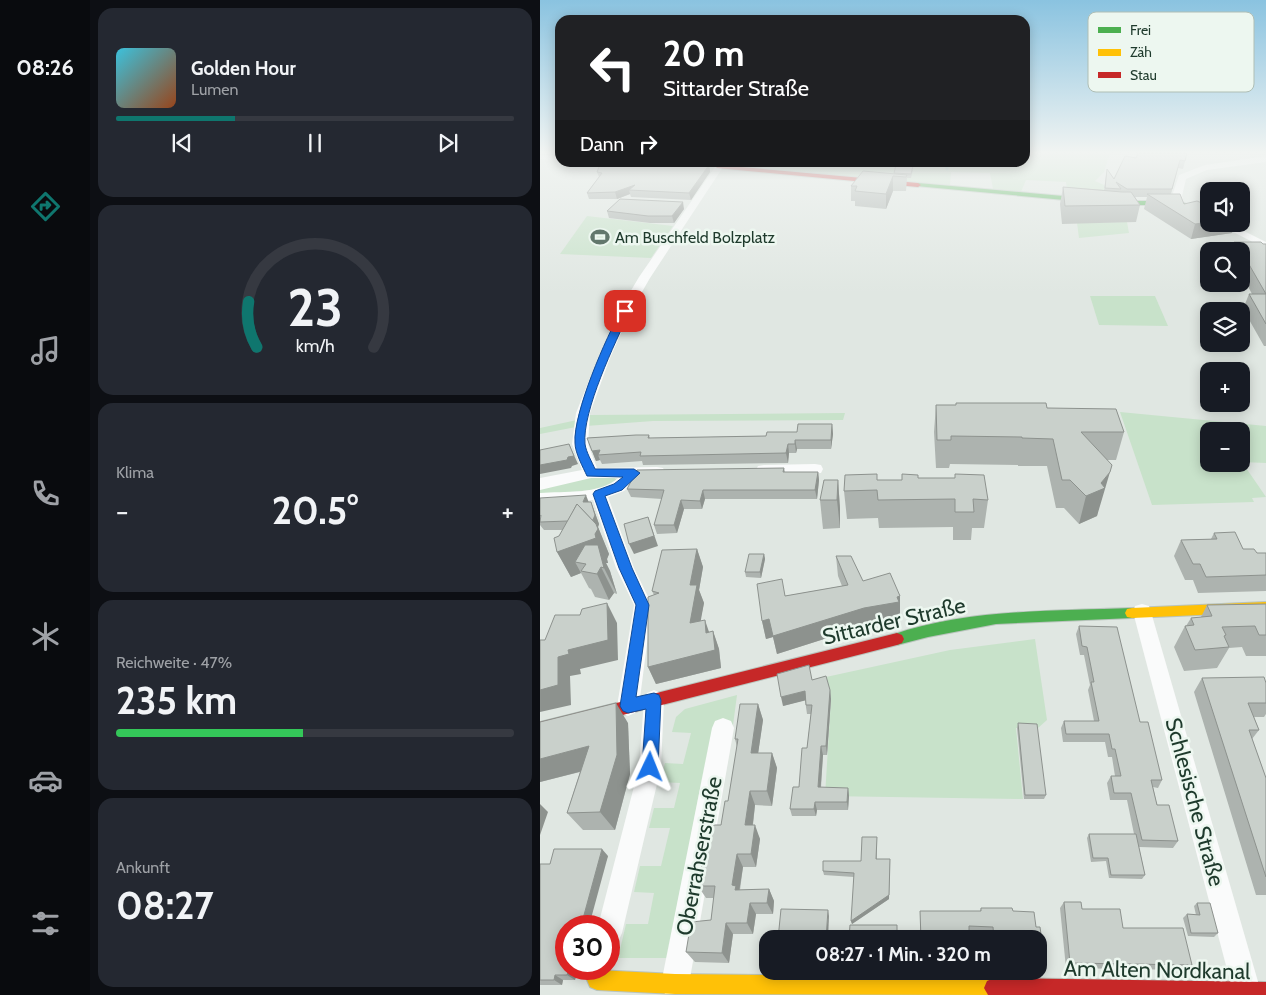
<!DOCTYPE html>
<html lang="de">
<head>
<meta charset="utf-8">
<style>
	:root { --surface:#171b24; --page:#242831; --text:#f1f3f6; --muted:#9ea1a6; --line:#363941; --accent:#0f766e }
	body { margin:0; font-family:Cabin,sans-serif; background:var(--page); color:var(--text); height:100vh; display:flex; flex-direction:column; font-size:19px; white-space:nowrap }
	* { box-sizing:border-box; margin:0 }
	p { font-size:16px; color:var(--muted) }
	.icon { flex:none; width:28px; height:28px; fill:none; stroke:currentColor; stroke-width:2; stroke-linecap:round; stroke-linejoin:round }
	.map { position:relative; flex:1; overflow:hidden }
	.panel { display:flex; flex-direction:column; gap:8px; padding:8px; background:#0d0f14; width:450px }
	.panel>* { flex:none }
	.banner { position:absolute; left:15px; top:15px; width:475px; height:152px; border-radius:15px; box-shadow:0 2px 12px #0003; background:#202124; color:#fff; overflow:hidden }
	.tools { position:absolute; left:660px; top:182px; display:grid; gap:10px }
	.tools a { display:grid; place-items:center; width:50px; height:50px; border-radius:10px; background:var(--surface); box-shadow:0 2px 12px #0003; font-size:25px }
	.speed { position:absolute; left:15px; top:915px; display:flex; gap:10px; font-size:25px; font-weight:700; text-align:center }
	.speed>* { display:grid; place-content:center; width:65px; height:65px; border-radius:50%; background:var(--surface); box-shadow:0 2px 12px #0003; line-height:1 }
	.speed .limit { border:8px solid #d22; background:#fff; color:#111 }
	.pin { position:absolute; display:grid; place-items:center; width:42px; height:42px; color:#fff; margin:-21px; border-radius:10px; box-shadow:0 2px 8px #0006 }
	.me { position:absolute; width:55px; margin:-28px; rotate:2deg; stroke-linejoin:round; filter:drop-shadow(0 0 4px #0008) }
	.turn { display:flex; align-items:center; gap:18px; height:105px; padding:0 25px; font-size:22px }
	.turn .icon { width:65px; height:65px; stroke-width:2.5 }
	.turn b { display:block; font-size:35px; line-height:42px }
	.then { display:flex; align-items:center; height:48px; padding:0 25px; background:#0003; gap:10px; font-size:19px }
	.big { font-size:38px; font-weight:800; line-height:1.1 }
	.panel .widget { flex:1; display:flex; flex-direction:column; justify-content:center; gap:8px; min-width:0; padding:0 18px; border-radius:15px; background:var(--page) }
	.panel .dial { align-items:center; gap:0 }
	.dial svg { height:130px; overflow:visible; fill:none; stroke:var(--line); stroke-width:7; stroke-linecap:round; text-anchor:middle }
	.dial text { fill:var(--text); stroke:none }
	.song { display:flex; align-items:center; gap:15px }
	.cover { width:60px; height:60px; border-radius:8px; background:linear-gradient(135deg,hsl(190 70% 55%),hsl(20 70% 35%)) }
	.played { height:5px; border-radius:2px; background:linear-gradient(90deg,var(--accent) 30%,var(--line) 30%) }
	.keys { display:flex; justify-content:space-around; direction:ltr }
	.heat { display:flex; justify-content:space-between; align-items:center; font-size:28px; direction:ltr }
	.charge { height:8px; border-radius:4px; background:linear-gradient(90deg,#34c759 47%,var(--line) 0) }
	.trip { position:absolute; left:219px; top:930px; width:288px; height:50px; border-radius:15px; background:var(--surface); box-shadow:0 2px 12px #0003; font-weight:800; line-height:50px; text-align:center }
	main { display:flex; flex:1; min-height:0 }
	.tabs { display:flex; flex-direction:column; width:90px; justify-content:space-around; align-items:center; background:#090b0e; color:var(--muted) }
	.tabs .icon { width:35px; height:35px }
	.tabs .active { color:var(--accent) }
	.tabs b { font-size:22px; color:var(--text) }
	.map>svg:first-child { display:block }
	.green { fill:#c8e2ca; fill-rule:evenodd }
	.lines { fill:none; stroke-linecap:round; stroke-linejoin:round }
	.stream { stroke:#9ed9d3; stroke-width:3 }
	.fast-casing { stroke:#b9c4bd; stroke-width:2 }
	.slow-casing { stroke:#b9c4bd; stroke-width:2 }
	.jam-casing { stroke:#b9c4bd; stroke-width:2 }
	.street { fill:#fafbfb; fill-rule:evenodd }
	.fast { fill:#4caf50; fill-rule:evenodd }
	.slow { fill:#ffc107; fill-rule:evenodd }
	.jam { fill:#c62828; fill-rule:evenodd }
	.wall { fill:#adb3af }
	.shaded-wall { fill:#8d928e }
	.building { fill:#c9d0cb; stroke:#8d928e }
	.route { fill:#1a73e8; stroke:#114b97 }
	.labels { text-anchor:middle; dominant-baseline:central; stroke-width:5; stroke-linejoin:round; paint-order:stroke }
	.far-poi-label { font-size:16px; fill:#1e3a2c; stroke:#edf7f0; text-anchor:start }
	.near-street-label { font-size:22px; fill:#1e3a2c; stroke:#edf7f0 }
	.key { fill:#edf7f0; stroke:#afbeb5; stroke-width:1 }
	.key-label { font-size:14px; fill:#1e3a2c }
</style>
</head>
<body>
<main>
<nav class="tabs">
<b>08:26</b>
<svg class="icon active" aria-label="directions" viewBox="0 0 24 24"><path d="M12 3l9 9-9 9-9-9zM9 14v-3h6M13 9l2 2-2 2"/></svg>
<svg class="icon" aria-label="music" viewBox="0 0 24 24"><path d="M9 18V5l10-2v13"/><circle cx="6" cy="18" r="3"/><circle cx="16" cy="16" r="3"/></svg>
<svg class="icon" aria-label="phone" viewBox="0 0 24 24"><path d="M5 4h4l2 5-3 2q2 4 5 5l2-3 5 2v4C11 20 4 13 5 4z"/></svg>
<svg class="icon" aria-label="climate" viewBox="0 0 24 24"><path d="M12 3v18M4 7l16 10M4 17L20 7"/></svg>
<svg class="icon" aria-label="car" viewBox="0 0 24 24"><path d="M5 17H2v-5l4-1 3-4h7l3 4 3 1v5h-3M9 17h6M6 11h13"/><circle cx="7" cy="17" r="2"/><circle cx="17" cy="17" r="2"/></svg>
<svg class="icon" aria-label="filters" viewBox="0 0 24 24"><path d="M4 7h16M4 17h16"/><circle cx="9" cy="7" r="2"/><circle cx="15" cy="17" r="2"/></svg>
</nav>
<section class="panel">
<div class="widget">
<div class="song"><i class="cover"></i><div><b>Golden Hour</b><p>Lumen</p></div></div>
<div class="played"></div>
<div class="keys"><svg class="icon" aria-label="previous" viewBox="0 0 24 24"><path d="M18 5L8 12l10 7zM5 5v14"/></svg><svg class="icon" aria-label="pause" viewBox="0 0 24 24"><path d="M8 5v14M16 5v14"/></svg><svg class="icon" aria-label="next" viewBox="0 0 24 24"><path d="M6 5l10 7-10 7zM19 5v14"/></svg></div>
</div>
<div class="widget dial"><svg viewBox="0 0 100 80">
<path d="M14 69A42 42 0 1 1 86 69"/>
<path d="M14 69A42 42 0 0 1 9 41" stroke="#0f766e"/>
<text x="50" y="56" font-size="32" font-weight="700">23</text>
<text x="50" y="72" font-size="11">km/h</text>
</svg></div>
<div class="widget"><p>Klima</p>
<div class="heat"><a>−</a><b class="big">20.5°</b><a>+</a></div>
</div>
<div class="widget"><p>Reichweite · 47%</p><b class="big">235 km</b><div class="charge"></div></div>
<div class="widget"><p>Ankunft</p><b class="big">08:27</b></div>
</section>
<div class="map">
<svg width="726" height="995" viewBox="0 0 726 995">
	<rect width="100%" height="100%" fill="#e0e7e2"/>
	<g class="green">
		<polygon points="485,153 570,153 564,172 555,181 564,185 564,190 579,191 527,189 526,182 486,180 481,192 453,189 450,173 411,172 410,185 194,167 187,163 485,162"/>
		<polygon points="47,216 133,226 111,258 20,254"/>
		<polygon points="587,222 589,233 539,238 537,223"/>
		<polygon points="550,296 615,296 628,326 559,325"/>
		<path d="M 580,412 L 726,426 L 726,463 L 702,462 L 726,497 L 712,498 L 714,502 L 612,505 ZM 669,431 L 701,431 L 701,464 L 669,464 Z"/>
		<polygon points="305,413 303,420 113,421 46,426 49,415"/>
		<polygon points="37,420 36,427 0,434 0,428"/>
		<polygon points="73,477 77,480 74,485 51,490 0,495 0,487 47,478"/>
		<polygon points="495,639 507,720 498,728 476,728 483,799 285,796 291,699 286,677 410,650"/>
		<polygon points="197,695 193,725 130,956 126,958 78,958 86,924 108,924 114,893 94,892 100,866 121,866 130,828 109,828 114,808 134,808 140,783 120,782 125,763 143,764 151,733 132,732 136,717 145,709"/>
	</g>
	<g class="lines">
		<polyline class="stream" points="407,162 407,169"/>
		<g class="fast-casing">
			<g id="fast">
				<polygon points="378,183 578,201 639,201 669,214 669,219 638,205 578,205 376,186 376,184"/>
				<path d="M 592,608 L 597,609 L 599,613 L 597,617 L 592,618 L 456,624 L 388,637 L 357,645 L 352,643 L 350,639 L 352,635 C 426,609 515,611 592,608 Z"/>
			</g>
		</g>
		<g class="slow-casing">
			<g id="slow">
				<polygon points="726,602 726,612 592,618 587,617 585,613 587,609 592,608"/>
				<polygon points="57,970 135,974 454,978 461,981 464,988 460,995 135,994 57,990 50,987 47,980 50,973"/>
			</g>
		</g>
		<g class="jam-casing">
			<g id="jam">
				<polygon points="179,165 378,183 381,185 378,187 177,168 176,167"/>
				<polygon points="357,633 362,635 364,639 362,643 357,645 0,736 0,722"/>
				<polygon points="454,978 726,982 726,995 448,995 444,988 447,981"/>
			</g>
		</g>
		<g class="street">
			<polygon points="0,155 20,155 20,161 0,159"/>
			<polygon points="726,156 726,162 667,170 646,179 642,196 644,203 639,206 634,203 632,196 639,175 665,165"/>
			<path d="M 176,162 L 184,162 L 183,167 L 110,278 L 91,311 L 70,358 L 50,413 L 48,444 L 57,468 L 117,467 L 123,468 L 125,472 L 123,476 L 99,478 L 84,491 L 68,497 L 94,568 L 112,605 L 99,706 L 95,713 L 88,716 L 81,713 L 77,706 L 94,605 L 76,568 L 53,500 L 0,505 L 0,493 C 24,491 59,495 78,478 L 51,478 L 0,490 L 0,478 L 42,470 L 32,444 L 36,413 L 58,358 L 79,311 L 99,277 L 175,167 Z"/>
			<polygon points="678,224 690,224 726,242 726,249"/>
			<polygon points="275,464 281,465 283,469 281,473 224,475 218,474 216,470 218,466 224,465"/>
			<polygon points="602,604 609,606 611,612 721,992 720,995 694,995 693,992 593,612 595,606"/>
			<polygon points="114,690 121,693 124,700 121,767 82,933 78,942 69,946 69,926 58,926 99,767 104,700 107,693"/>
			<polygon points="183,718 191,721 194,728 149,984 145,994 125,994 121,984 172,728 175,721"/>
		</g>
		<use href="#fast" class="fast"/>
		<use href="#slow" class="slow"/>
		<use href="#jam" class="jam"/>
	</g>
	<g class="wall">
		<polygon points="647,153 643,169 638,168 631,194 644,204 692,233 651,239 604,209 607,197 595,197 600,205 596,222 522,224 520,204 523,187 564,190 567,169 574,179 596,158"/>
		<polygon points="169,166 170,172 151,200 91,197 90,194 77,199 49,199 47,193 59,177 57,172"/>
		<polygon points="373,170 371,178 367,178 366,191 353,191 346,209 315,206 315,201 311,201 311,186 354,174 354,173"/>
		<polygon points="144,209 134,223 110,223 69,218 67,211"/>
		<polygon points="694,242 726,244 726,346 724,346 703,309 709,294 712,294 701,273 701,251 691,251"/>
		<polygon points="396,405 507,408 584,432 576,460 567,460 557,516 539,524 524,508 516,508 507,466 478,466 478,465 410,464 409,468 396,468 394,432"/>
		<polygon points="292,424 293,434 291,449 257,449 256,453 249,453 248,463 103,465 102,461 62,464 60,460 56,461 47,438 109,435 110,438 226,436 257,432"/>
		<polygon points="244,468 245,472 278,472 279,480 277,499 165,499 162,509 144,509 137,533 117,534 114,525 122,499 91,497 87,489"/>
		<polygon points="378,478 448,500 444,528 432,528 431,540 413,540 413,527 339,528 338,518 307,519 304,491 337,480 362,480"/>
		<polygon points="298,480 300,509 300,528 283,529 280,500"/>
		<polygon points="0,498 51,502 59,524 58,527 69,554 67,559 68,563 66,563 70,571 77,594 74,593 69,600 55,597 51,589 49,588 41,573 31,577 17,552 19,536 23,530 4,530 0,525"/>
		<polygon points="674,533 703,549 717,553 726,553 726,591 658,593 653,580 645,580 634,556 641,540 671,539"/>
		<polygon points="157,549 163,567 159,590 164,603 160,621 169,632 173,631 179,649 181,668 116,684 108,667 114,595 112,591"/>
		<polygon points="224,554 225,559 221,578 206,577 205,572"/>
		<polygon points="296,556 360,615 359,615 359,620 325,626 237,654 233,637 226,639 222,621 245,596 302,586 298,576"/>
		<polygon points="726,604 726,656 706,656 702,647 689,648 677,668 644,671 634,647 645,626 646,626 651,618 661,617 667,605"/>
		<polygon points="539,626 600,722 622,780 618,788 613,787 617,805 638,841 633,848 599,847 605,875 602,879 569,878 566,861 551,862 547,838 549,834 594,834 587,800 570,800 567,783 571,776 575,776 572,757 568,757 565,742 523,742 521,728 524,721 554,721 548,690 550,685 544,655 540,655 536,634"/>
		<polygon points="662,678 726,683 726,714 724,717 714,717 719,730 712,739 726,778 726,895 716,895 654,692"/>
		<polygon points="272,680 290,690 291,699 287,755 283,755 281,788 308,788 309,796 308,810 277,810 276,816 252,816 250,809 259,787 267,748 271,714 267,714 265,700 243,706"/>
		<polygon points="218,704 223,720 218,753 232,753 237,768 232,806 215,805 213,825 220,839 216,867 203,867 200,890 229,889 234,901 233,914 216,914 213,934 193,934 189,963 155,962 146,952 171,920 174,898 166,898 158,886 181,825 188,801 197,747 195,739"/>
		<polygon points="0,722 88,723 90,774 75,830 43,830 27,813 40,772 0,782"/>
		<polygon points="478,723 506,795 504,799 484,799 477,728"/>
		<polygon points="337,837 337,859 349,899 312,924 311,921 314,877 284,875 283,871 321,861"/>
		<polygon points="68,856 26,969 38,969 35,980 23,980 22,985 0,985 0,864 10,864"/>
		<polygon points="524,902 542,909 583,928 652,965 645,970 526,968 520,908"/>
		<polygon points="657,903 678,933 674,937 648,936 643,918 647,914 656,915 654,906"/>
		<polygon points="441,908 473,911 496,927 505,963 502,968 498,968 498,939 452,939 451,932 429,932 429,939 380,939 380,911 440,911"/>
	</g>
	<g class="shaded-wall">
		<polygon points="169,162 170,172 151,200 149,193"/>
		<polygon points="353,176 353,191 346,209 346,194"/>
		<polygon points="95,185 89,190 90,194 77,199 75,192"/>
		<polygon points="143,202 144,209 134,223 132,216"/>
		<polygon points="669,222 669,224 695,224 692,233 651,239 655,224"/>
		<polygon points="292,424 293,434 291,449 291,440"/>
		<polygon points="255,440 257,449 256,453 255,444"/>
		<polygon points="29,444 38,464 32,466 31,468 0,474 0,465"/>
		<polygon points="248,444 249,453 248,463 246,453"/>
		<polygon points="60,450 58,455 60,460 56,461 52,451"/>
		<polygon points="278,472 279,480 277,499 275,490"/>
		<polygon points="570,472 557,516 539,524 546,496 561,483"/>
		<polygon points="298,480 300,509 300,528 297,500"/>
		<polygon points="163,490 165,499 162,509 160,501"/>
		<polygon points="46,495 49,503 43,502"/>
		<polygon points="141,500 144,509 137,533 134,525"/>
		<polygon points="51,502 59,524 58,527 69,554 67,559 68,563 66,563 70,571 77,594 64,568 35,562 41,573 31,577 17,552 55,534 57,529 53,520"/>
		<polygon points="108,517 118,546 94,554 89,544"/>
		<polygon points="157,549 163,567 159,590 164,603 157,641 150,623 150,585"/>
		<polygon points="224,554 225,559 221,578 220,572"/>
		<polygon points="61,567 74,593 69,600 57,574"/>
		<polygon points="360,596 360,615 359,615 359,620 325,626 237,654 233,637 226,639 222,621 229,619"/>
		<polygon points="67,603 77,623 78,660 40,669 41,674 30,676 31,705 0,712 0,690 18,657 28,650"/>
		<polygon points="165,620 171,638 166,633"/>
		<polygon points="173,631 179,649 181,668 116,684 108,667"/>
		<polygon points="290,690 291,699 287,755 286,746"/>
		<polygon points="265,691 267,700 243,706 241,697"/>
		<polygon points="76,703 88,723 90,774 75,830 60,812"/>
		<polygon points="218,704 223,720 216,768 211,753"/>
		<polygon points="49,746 62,766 0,782 0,759"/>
		<polygon points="281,746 283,755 280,796 278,787"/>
		<polygon points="232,753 237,768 232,806 227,791"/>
		<polygon points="308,788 309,796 308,810 307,802"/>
		<polygon points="210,791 215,805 211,839 205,825"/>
		<polygon points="275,802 277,810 276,816 274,809"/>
		<polygon points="0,804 8,812 0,835"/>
		<polygon points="215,825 220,839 216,867 211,854"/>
		<polygon points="62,849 68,856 49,926 41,926"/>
		<polygon points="197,854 203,867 199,892 202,898 192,885"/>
		<polygon points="350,859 349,899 312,924 311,921"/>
		<polygon points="229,889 234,901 233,914 227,903"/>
		<polygon points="210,903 216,914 213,934 207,923"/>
		<polygon points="288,910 289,916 288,939 286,939"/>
		<polygon points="186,923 193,934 189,963 182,953"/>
		<polygon points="29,969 38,969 35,980 27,975"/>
		<polygon points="15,975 23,980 22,985 14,980"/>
	</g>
	<g class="building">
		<polygon points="598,153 647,153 645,161 640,160 632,189 587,189 576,182 581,189 565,188 567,169 574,179 585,156 596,158"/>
		<polygon points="61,162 168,162 169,165 149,193 89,190 95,185 75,192 47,193 62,173 57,172"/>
		<polygon points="356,165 373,166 371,174 354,173"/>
		<polygon points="323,171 367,175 366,177 353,176 346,194 315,191 317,186 311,186"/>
		<polygon points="523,187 582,192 591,192 600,205 525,206"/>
		<polygon points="607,194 640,194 644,204 657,201 669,206 669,222 655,224"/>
		<polygon points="80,199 143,202 132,216 108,216 67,211"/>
		<polygon points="694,242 721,242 723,244 726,244 726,324 709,294 726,294 703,254"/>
		<polygon points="416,403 506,403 507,408 576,409 584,432 541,432 572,465 570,472 561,483 565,488 546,496 530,480 522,480 513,439 482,438 482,437 411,436 411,440 397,440 396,405 416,405"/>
		<polygon points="258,424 292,424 291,440 255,440 255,444 248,444 246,453 100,456 101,452 58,455 60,450 52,451 47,438 96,435 109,435 108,438 226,436 227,432 257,432"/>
		<polygon points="29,444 34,456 28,457 27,460 0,465 0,450"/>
		<polygon points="244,468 243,472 278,472 275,490 163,490 160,501 141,500 134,525 114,525 124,490 87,489 97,470"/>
		<polygon points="337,474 337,480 362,480 362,474 378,475 378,478 415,478 415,474 444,475 448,500 433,499 434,512 415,512 415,499 338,500 337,490 304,491 305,475"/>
		<polygon points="284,480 298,480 297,500 280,500"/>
		<polygon points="46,495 43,502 51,502 55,515 53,520 52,520 37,504 28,521 0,522 1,515 0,516 0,498"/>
		<polygon points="37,504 56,524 58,529 55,534 56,538 17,552 14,538 19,536"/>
		<polygon points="108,517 114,536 89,544 84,524"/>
		<polygon points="695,532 703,549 714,549 717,553 726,553 726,575 666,577 660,564 653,564 641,540 677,539 674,533"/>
		<polygon points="45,545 58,545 64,568 61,567 57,574 41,571 46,564 35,562"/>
		<polygon points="157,549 150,585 157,585 150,623 165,620 166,633 173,631 175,650 108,667 108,597 119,593 112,591 122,550"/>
		<polygon points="209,554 224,554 220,572 205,572"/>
		<polygon points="296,556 311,556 323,581 350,573 360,596 357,597 359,602 324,608 233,636 229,619 222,621 217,584 242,579 245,596 308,585"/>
		<polygon points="67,603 68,640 28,650 29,654 18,657 18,685 0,690 0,640 5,640 15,615 40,615 42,609"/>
		<polygon points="726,604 726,635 719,635 715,626 682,627 686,635 684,636 689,647 655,650 645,626 654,625 651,618 672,616 667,605"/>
		<polygon points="539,626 577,627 600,722 608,722 622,780 611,780 617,805 629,805 638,841 602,840 591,793 574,793 571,776 581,776 575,749 572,749 569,734 526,734 524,721 559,721 551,682 554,682 547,647 542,646"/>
		<polygon points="269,665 272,680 286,676 290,690 286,746 281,746 278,787 308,788 307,802 275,802 274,809 250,809 253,787 259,787 262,748 267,748 272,705 266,705 265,691 241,697 237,674"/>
		<polygon points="724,677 726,683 726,703 708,703 719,730 709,730 726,778 726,877 662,678"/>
		<polygon points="76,703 77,755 60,812 27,813 49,746 0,759 0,722"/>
		<polygon points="200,704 218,704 211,753 232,753 227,791 210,791 205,825 215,825 211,854 197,854 192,885 196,886 195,890 229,889 227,903 210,903 207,923 186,923 182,953 146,952 151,922 171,920 175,886 158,886 169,825 181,825 185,801 188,801 198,739 195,739"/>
		<polygon points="478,723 497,724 506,795 485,795"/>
		<polygon points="549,834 596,834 605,875 571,875 568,858 553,858"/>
		<polygon points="322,837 337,837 336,859 350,859 349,895 311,921 314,873 283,871 283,861 321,861"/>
		<polygon points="14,849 62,849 41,926 26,926 26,969 29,969 27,975 15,975 14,980 0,980 0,864 10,864"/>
		<polygon points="524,902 541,902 542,909 580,909 583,928 643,928 652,965 530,963"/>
		<polygon points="657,903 670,903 678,933 651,933 647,914 660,915"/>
		<polygon points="441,908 472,908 473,911 494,912 496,927 500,927 505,963 498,963 498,939 454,939 453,927 429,926 429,939 381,939 380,911 441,911"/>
		<polygon points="241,909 288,910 286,939 238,939"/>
		<polygon points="310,925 357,925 357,939 309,939"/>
	</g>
	<linearGradient id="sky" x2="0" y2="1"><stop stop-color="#8ac3e0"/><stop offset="0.52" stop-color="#f1f4f2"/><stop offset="1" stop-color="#f1f4f2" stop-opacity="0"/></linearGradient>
	<rect width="726" height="293" fill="url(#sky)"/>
	<path class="route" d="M 82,309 L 90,311 C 75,343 42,411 45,444 C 46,452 52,462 55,469 L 94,469 L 100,473 L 82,490 L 65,496 L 92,568 L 109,605 L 96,697 L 114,693 L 119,695 L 121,700 L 118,767 L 116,772 L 110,774 L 105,772 L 102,767 L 106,709 L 88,713 L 83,711 L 80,706 L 96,605 L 79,568 L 53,494 L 55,491 L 74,484 L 83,477 L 47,476 C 43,467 35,453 35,443 C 33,413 66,337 82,309 Z"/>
	<defs>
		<g id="stadium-bare" transform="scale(1.5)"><path d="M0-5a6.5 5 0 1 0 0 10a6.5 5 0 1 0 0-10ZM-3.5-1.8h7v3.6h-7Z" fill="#62776c" stroke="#edf7f0" stroke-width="2.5" paint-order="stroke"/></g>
	</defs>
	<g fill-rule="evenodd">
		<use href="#stadium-bare" x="60" y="237"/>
	</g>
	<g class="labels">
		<g class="far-poi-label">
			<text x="75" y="237">Am Buschfeld Bolzplatz</text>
		</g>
		<g class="near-street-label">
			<text transform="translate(354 621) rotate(-13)">Sittarder Straße</text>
			<text transform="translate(655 802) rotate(75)">Schlesische Straße</text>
			<text transform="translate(159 856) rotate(-79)">Oberrahserstraße</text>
			<text transform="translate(617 970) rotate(1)">Am Alten Nordkanal</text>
		</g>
	</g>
	<rect x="548" y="12" width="166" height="80" rx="8" class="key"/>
	<rect x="558" y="27" width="23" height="6" fill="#4caf50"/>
	<rect x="558" y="49" width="23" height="7" fill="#ffc107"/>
	<rect x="558" y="72" width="23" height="6" fill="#c62828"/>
	<g class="key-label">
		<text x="590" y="35">Frei</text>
		<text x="590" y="57">Zäh</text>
		<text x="590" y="80">Stau</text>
	</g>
</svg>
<div class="tools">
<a><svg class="icon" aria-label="sound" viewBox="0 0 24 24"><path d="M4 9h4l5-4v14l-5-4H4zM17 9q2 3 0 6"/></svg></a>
<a><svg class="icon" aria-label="search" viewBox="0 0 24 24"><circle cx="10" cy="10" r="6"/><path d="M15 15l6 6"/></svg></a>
<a><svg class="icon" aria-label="layers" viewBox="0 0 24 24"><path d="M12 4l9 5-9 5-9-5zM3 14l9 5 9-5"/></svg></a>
<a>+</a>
<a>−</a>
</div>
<div class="speed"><div class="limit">30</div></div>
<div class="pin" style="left:85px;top:311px;background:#d93025"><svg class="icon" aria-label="arrive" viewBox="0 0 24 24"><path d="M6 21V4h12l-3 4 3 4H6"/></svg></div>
<svg class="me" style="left:110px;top:767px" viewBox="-20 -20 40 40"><path d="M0-17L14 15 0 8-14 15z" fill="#1a73e8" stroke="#fff" stroke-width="4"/></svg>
<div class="trip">08:27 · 1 Min. · 320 m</div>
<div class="banner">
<div class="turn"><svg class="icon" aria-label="left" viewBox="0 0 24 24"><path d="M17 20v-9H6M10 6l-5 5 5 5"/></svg><div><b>20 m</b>Sittarder Straße</div></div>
<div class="then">Dann<svg class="icon" aria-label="right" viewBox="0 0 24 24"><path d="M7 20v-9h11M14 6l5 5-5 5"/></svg></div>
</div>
</div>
</main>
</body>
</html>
